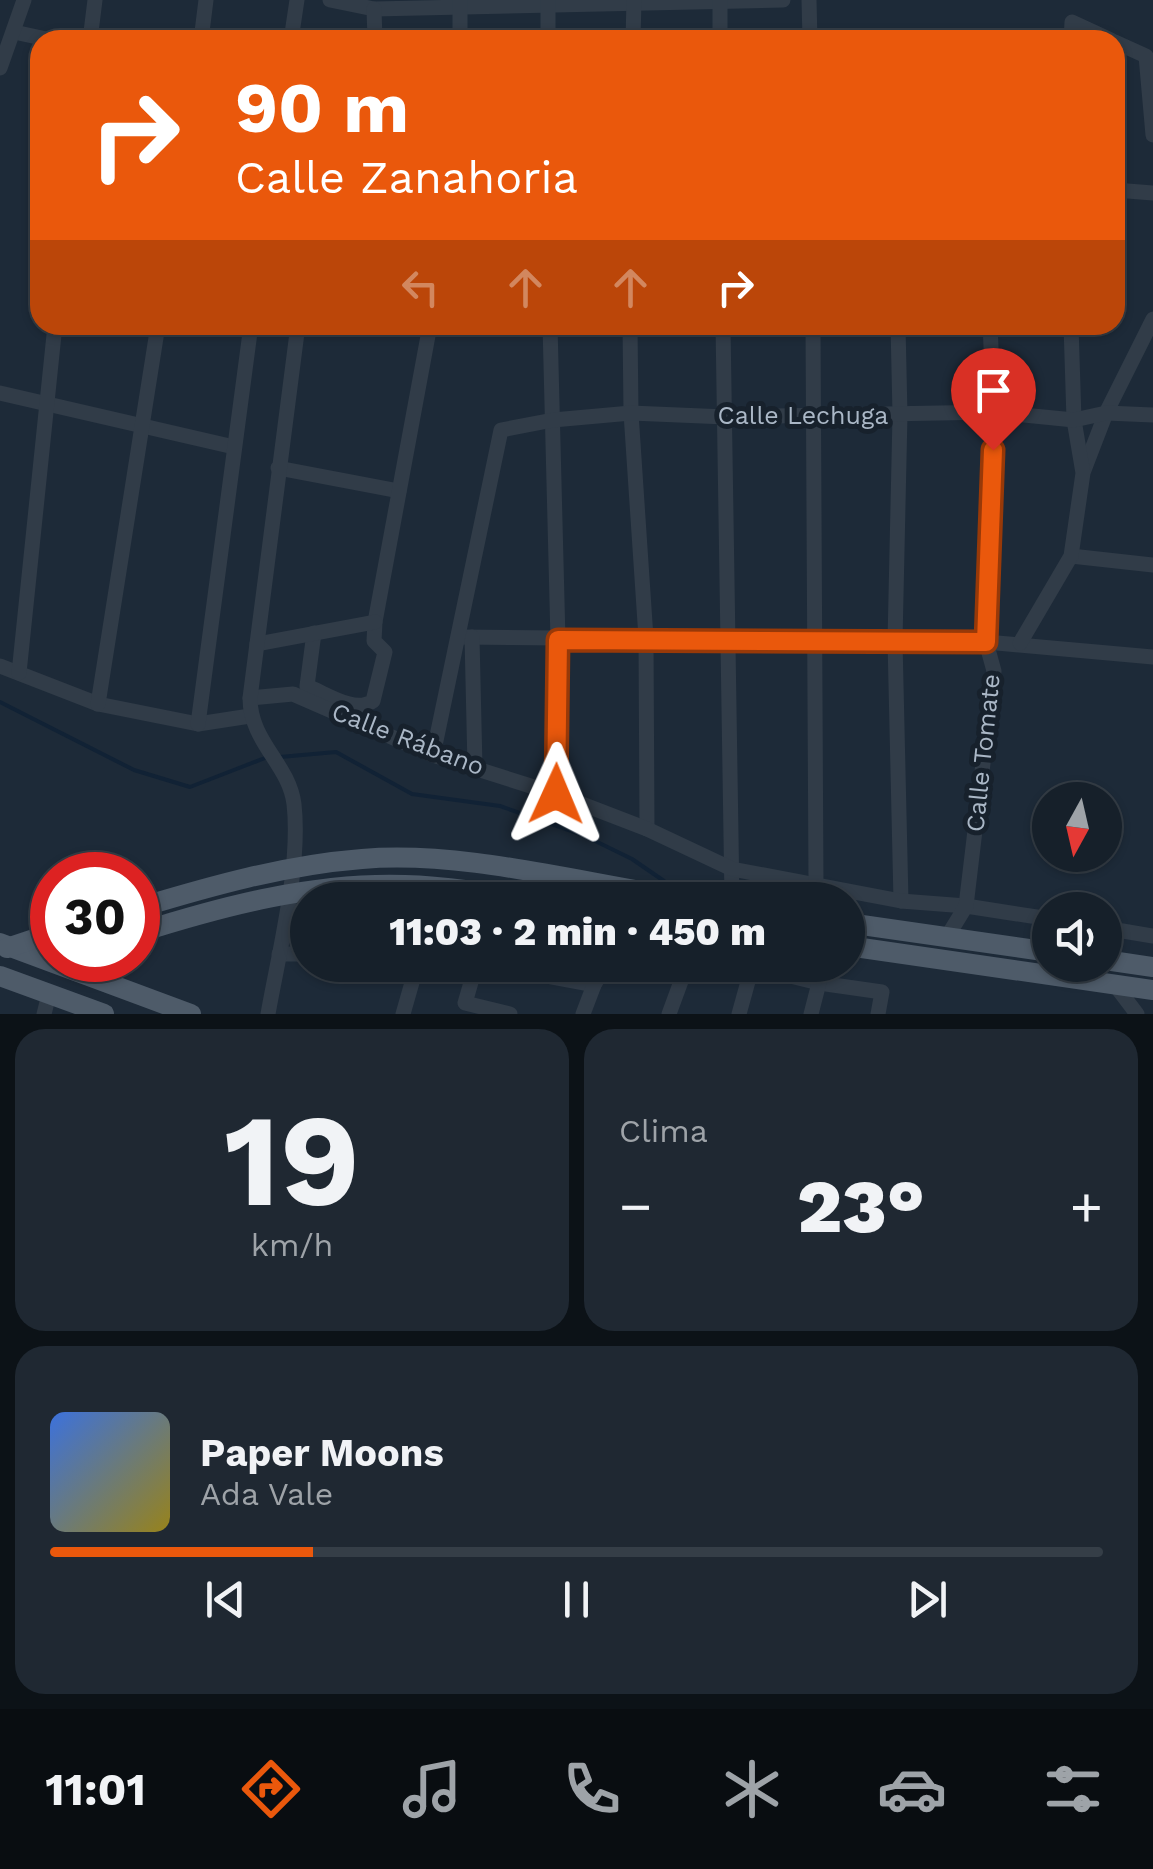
<!DOCTYPE html>
<html lang="es">
<head>
<meta charset="utf-8">
<style>
	:root { --surface:#16202a; --page:#1f2832; --text:#f1f3f6; --muted:#9ea3a8; --line:#353e47; --accent:#ea580c }
	body { margin:0; font-family:"Work Sans",sans-serif; background:var(--page); color:var(--text); height:100vh; display:flex; flex-direction:column; font-size:38px; white-space:nowrap }
	* { box-sizing:border-box; margin:0 }
	p { font-size:32px; color:var(--muted) }
	.icon { flex:none; width:55px; height:55px; fill:none; stroke:currentColor; stroke-width:2; stroke-linecap:round; stroke-linejoin:round }
	.map { position:relative; height:1014px; overflow:hidden }
	.drawer { display:flex; flex-direction:column; gap:15px; padding:15px; background:#0c1217; flex:1 }
	.drawer>* { flex:none }
	.hud { position:absolute; left:30px; top:30px; width:1095px; height:305px; border-radius:30px; box-shadow:0 2px 8px #0004,0 0 0 2px var(--line); background:#ea580c; color:#fff; overflow:hidden }
	.needle { width:65px; rotate:188deg }
	.controls { position:absolute; left:1032px; top:782px; display:grid; gap:20px }
	.controls a { display:grid; place-items:center; width:90px; height:90px; border-radius:50%; background:var(--surface); box-shadow:0 2px 8px #0004,0 0 0 2px var(--line); font-size:50px }
	.speed { position:absolute; left:30px; top:852px; display:flex; gap:20px; font-size:50px; font-weight:700; text-align:center }
	.speed>* { display:grid; place-content:center; width:130px; height:130px; border-radius:50%; background:var(--surface); box-shadow:0 2px 8px #0004,0 0 0 2px var(--line); line-height:1 }
	.speed .limit { border:15px solid #d22; background:#fff; color:#111 }
	.pin { position:absolute; display:grid; place-items:center; width:85px; height:85px; color:#fff; margin:-102px -42px; border-radius:50% 50% 50% 0; rotate:-45deg; box-shadow:0 0 10px #0007 }
	.pin .icon { rotate:45deg }
	.me { position:absolute; width:110px; margin:-55px; rotate:1deg; stroke-linejoin:round; filter:drop-shadow(0 0 8px #0008) }
	.turn { display:flex; align-items:center; gap:35px; height:210px; padding:0 40px; font-size:45px }
	.turn .icon { width:130px; height:130px; stroke-width:2.5 }
	.turn b { display:block; font-size:70px; line-height:85px }
	.lanes { display:flex; align-items:center; height:95px; padding:0 40px; background:#0003; justify-content:center; gap:50px; direction:ltr }
	.lanes .off { opacity:.35 }
	.big { font-size:75px; font-weight:800; line-height:1.1 }
	.drawer .tile { flex:1; display:flex; flex-direction:column; justify-content:center; gap:15px; min-width:0; padding:0 35px; border-radius:30px; background:var(--page) }
	.drawer .dial { align-items:center; gap:0 }
	.dial b { font-size:130px; line-height:1 }
	.song { display:flex; align-items:center; gap:30px }
	.cover { width:120px; height:120px; border-radius:15px; background:linear-gradient(135deg,hsl(220 70% 55%),hsl(50 70% 35%)) }
	.played { height:10px; border-radius:5px; background:linear-gradient(90deg,var(--accent) 25%,var(--line) 25%) }
	.keys { display:flex; justify-content:space-around; direction:ltr }
	.heat { display:flex; justify-content:space-between; align-items:center; font-size:55px; direction:ltr }
	.drawer .tiles { flex:1; display:grid; gap:15px; grid-template-columns:1fr 1fr }
	.tile:last-child { grid-column:span 2 }
	.trip { position:absolute; left:290px; top:882px; width:575px; height:100px; border-radius:50px; background:var(--surface); box-shadow:0 2px 8px #0004,0 0 0 2px var(--line); font-weight:800; line-height:100px; text-align:center }
	.menu { display:flex; height:160px; justify-content:space-around; align-items:center; background:#090d11; color:var(--muted) }
	.menu .icon { width:70px; height:70px }
	.menu .active { color:var(--accent) }
	.menu b { font-size:45px; color:var(--text) }
	.map>svg:first-child { display:block }
	.lines { fill:none; stroke-linecap:round; stroke-linejoin:round }
	.stream { stroke:#112235; stroke-width:4 }
	.minor { stroke:#313c48; stroke-width:15 }
	.major { stroke:#4e5b69; stroke-width:20 }
	.route-casing { stroke:#983908; stroke-width:25 }
	.route { stroke:#ea580c; stroke-width:18 }
	.labels { text-anchor:middle; dominant-baseline:central; stroke-width:10; stroke-linejoin:round; paint-order:stroke }
	.street-label { font-size:25px; fill:#aab7c6; stroke:#17212c }
</style>
</head>
<body>
<div class="map">
<svg width="1153" height="1014" viewBox="0 0 1153 1014">
	<rect width="100%" height="100%" fill="#1d2a38"/>
	<g class="lines">
		<g class="stream">
			<polyline points="0,702 134,770 190,787 265,758"/>
			<polyline points="280,757 336,752 412,794 500,806 583,835 632,859 664,881"/>
		</g>
		<g class="minor">
			<polyline points="330,0 374,9 783,0"/>
			<polyline points="460,0 460,40"/>
			<polyline points="809,0 810,40"/>
			<polyline points="374,9 375,40"/>
			<polyline points="14,32 51,40"/>
			<polyline points="90,40 95,0"/>
			<polyline points="201,40 206,0"/>
			<polyline points="291,40 297,0"/>
			<polyline points="548,40 548,0"/>
			<polyline points="633,40 634,0"/>
			<polyline points="720,40 720,0"/>
			<polyline points="1071,40 1072,22 1111,40"/>
			<polyline points="1115,42 1146,56 1153,135"/>
			<polyline points="0,68 24,0"/>
			<polyline points="1115,190 1153,193"/>
			<polyline points="550,325 558,640 556,794"/>
			<polyline points="630,325 631,413 646,638 647,829"/>
			<polyline points="723,325 732,900"/>
			<polyline points="898,325 900,415 895,641 901,901"/>
			<polyline points="0,393 234,447"/>
			<polyline points="278,468 399,491"/>
			<polyline points="1084,470 1106,413 1153,319"/>
			<polyline points="1071,556 1153,565"/>
			<path d="M 314,633 L 307,686 C 327,694 355,714 373,701 L 385,652 L 374,641 L 375,622 L 430,325"/>
			<polyline points="460,637 986,642 1153,657"/>
			<polyline points="472,637 475,767"/>
			<polyline points="1020,643 1071,556 1083,473 1074,420 1071,325"/>
			<polyline points="257,644 375,622"/>
			<polyline points="0,666 98,704 198,724 250,716"/>
			<polyline points="19,673 55,325"/>
			<polyline points="250,698 293,694 433,755 556,794 647,829 732,869 901,901 966,906 1050,919"/>
			<polyline points="98,704 158,325"/>
			<polyline points="198,724 251,325"/>
			<polyline points="433,755 501,430 553,420 631,413 726,417 994,412 1074,420 1106,413 1153,415"/>
			<polyline points="807,900 816,885 813,325"/>
			<polyline points="1105,928 1153,936"/>
			<polyline points="947,937 966,906 994,671 986,642 994,412 990,325"/>
			<polyline points="279,954 308,954"/>
			<polyline points="476,965 465,1003 510,1014"/>
			<polyline points="487,965 594,985"/>
			<polyline points="745,965 819,983 882,992 878,1014"/>
			<polyline points="1115,985 1137,1014"/>
			<polyline points="44,1014 49,994"/>
			<path d="M 268,1014 C 279,952 301,866 294,804 C 289,764 250,742 250,698 L 298,325"/>
			<polyline points="403,1014 417,965"/>
			<polyline points="583,1014 594,985 606,965"/>
			<polyline points="669,1014 687,965"/>
			<polyline points="739,1014 752,967"/>
			<polyline points="811,1014 819,983"/>
		</g>
		<g class="major">
			<path d="M 138,908 C 211,886 285,865 362,859 C 469,850 590,886 697,900"/>
			<polyline points="848,923 1050,952"/>
			<path d="M 138,933 C 223,906 314,882 405,885 C 446,886 487,893 528,900"/>
			<polyline points="0,943 191,1014"/>
			<polyline points="848,946 1153,990"/>
			<polyline points="7,948 52,933"/>
			<polyline points="1105,960 1153,967"/>
			<polyline points="0,976 104,1014"/>
		</g>
	</g>
	<g class="lines">
		<g class="route-casing">
			<polyline id="route" points="556,794 558,640 986,642 993,450"/>
		</g>
		<use href="#route" class="route"/>
	</g>
	<g class="labels">
		<g class="street-label">
			<text x="803" y="415">Calle Lechuga</text>
			<text transform="translate(408 739) rotate(21)">Calle Rábano</text>
			<text transform="translate(983 753) rotate(-84)">Calle Tomate</text>
		</g>
	</g>
</svg>
<div class="controls">
<a><svg class="needle" viewBox="-14 -14 28 28"><path d="M0-13l5 13h-10z" fill="#e53935"/><path d="M0 13l5-13h-10z" fill="#9ea3a8"/></svg></a>
<a><svg class="icon" aria-label="sound" viewBox="0 0 24 24"><path d="M4 9h4l5-4v14l-5-4H4zM17 9q2 3 0 6"/></svg></a>
</div>
<div class="speed"><div class="limit">30</div></div>
<div class="pin" style="left:993px;top:450px;background:#d93025"><svg class="icon" aria-label="arrive" viewBox="0 0 24 24"><path d="M6 21V4h12l-3 4 3 4H6"/></svg></div>
<svg class="me" style="left:556px;top:794px" viewBox="-20 -20 40 40"><path d="M0-17L14 15 0 8-14 15z" fill="#ea580c" stroke="#fff" stroke-width="4"/></svg>
<div class="trip">11:03 · 2 min · 450 m</div>
<div class="hud">
<div class="turn"><svg class="icon" aria-label="right" viewBox="0 0 24 24"><path d="M7 20v-9h11M14 6l5 5-5 5"/></svg><div><b>90 m</b>Calle Zanahoria</div></div>
<div class="lanes"><svg class="icon off" aria-label="left" viewBox="0 0 24 24"><path d="M17 20v-9H6M10 6l-5 5 5 5"/></svg><svg class="icon off" aria-label="ahead" viewBox="0 0 24 24"><path d="M12 20V5M6 11l6-6 6 6"/></svg><svg class="icon off" aria-label="ahead" viewBox="0 0 24 24"><path d="M12 20V5M6 11l6-6 6 6"/></svg><svg class="icon" aria-label="right" viewBox="0 0 24 24"><path d="M7 20v-9h11M14 6l5 5-5 5"/></svg></div>
</div>
</div>
<section class="drawer">
<div class="tiles">
<div class="tile dial"><b>19</b><p>km/h</p></div>
<div class="tile"><p>Clima</p>
<div class="heat"><a>−</a><b class="big">23°</b><a>+</a></div>
</div>
<div class="tile">
<div class="song"><i class="cover"></i><div><b>Paper Moons</b><p>Ada Vale</p></div></div>
<div class="played"></div>
<div class="keys"><svg class="icon" aria-label="previous" viewBox="0 0 24 24"><path d="M18 5L8 12l10 7zM5 5v14"/></svg><svg class="icon" aria-label="pause" viewBox="0 0 24 24"><path d="M8 5v14M16 5v14"/></svg><svg class="icon" aria-label="next" viewBox="0 0 24 24"><path d="M6 5l10 7-10 7zM19 5v14"/></svg></div>
</div>
</div>
</section>
<nav class="menu">
<b>11:01</b>
<svg class="icon active" aria-label="directions" viewBox="0 0 24 24"><path d="M12 3l9 9-9 9-9-9zM9 14v-3h6M13 9l2 2-2 2"/></svg>
<svg class="icon" aria-label="music" viewBox="0 0 24 24"><path d="M9 18V5l10-2v13"/><circle cx="6" cy="18" r="3"/><circle cx="16" cy="16" r="3"/></svg>
<svg class="icon" aria-label="phone" viewBox="0 0 24 24"><path d="M5 4h4l2 5-3 2q2 4 5 5l2-3 5 2v4C11 20 4 13 5 4z"/></svg>
<svg class="icon" aria-label="climate" viewBox="0 0 24 24"><path d="M12 3v18M4 7l16 10M4 17L20 7"/></svg>
<svg class="icon" aria-label="car" viewBox="0 0 24 24"><path d="M5 17H2v-5l4-1 3-4h7l3 4 3 1v5h-3M9 17h6M6 11h13"/><circle cx="7" cy="17" r="2"/><circle cx="17" cy="17" r="2"/></svg>
<svg class="icon" aria-label="filters" viewBox="0 0 24 24"><path d="M4 7h16M4 17h16"/><circle cx="9" cy="7" r="2"/><circle cx="15" cy="17" r="2"/></svg>
</nav>
</body>
</html>
